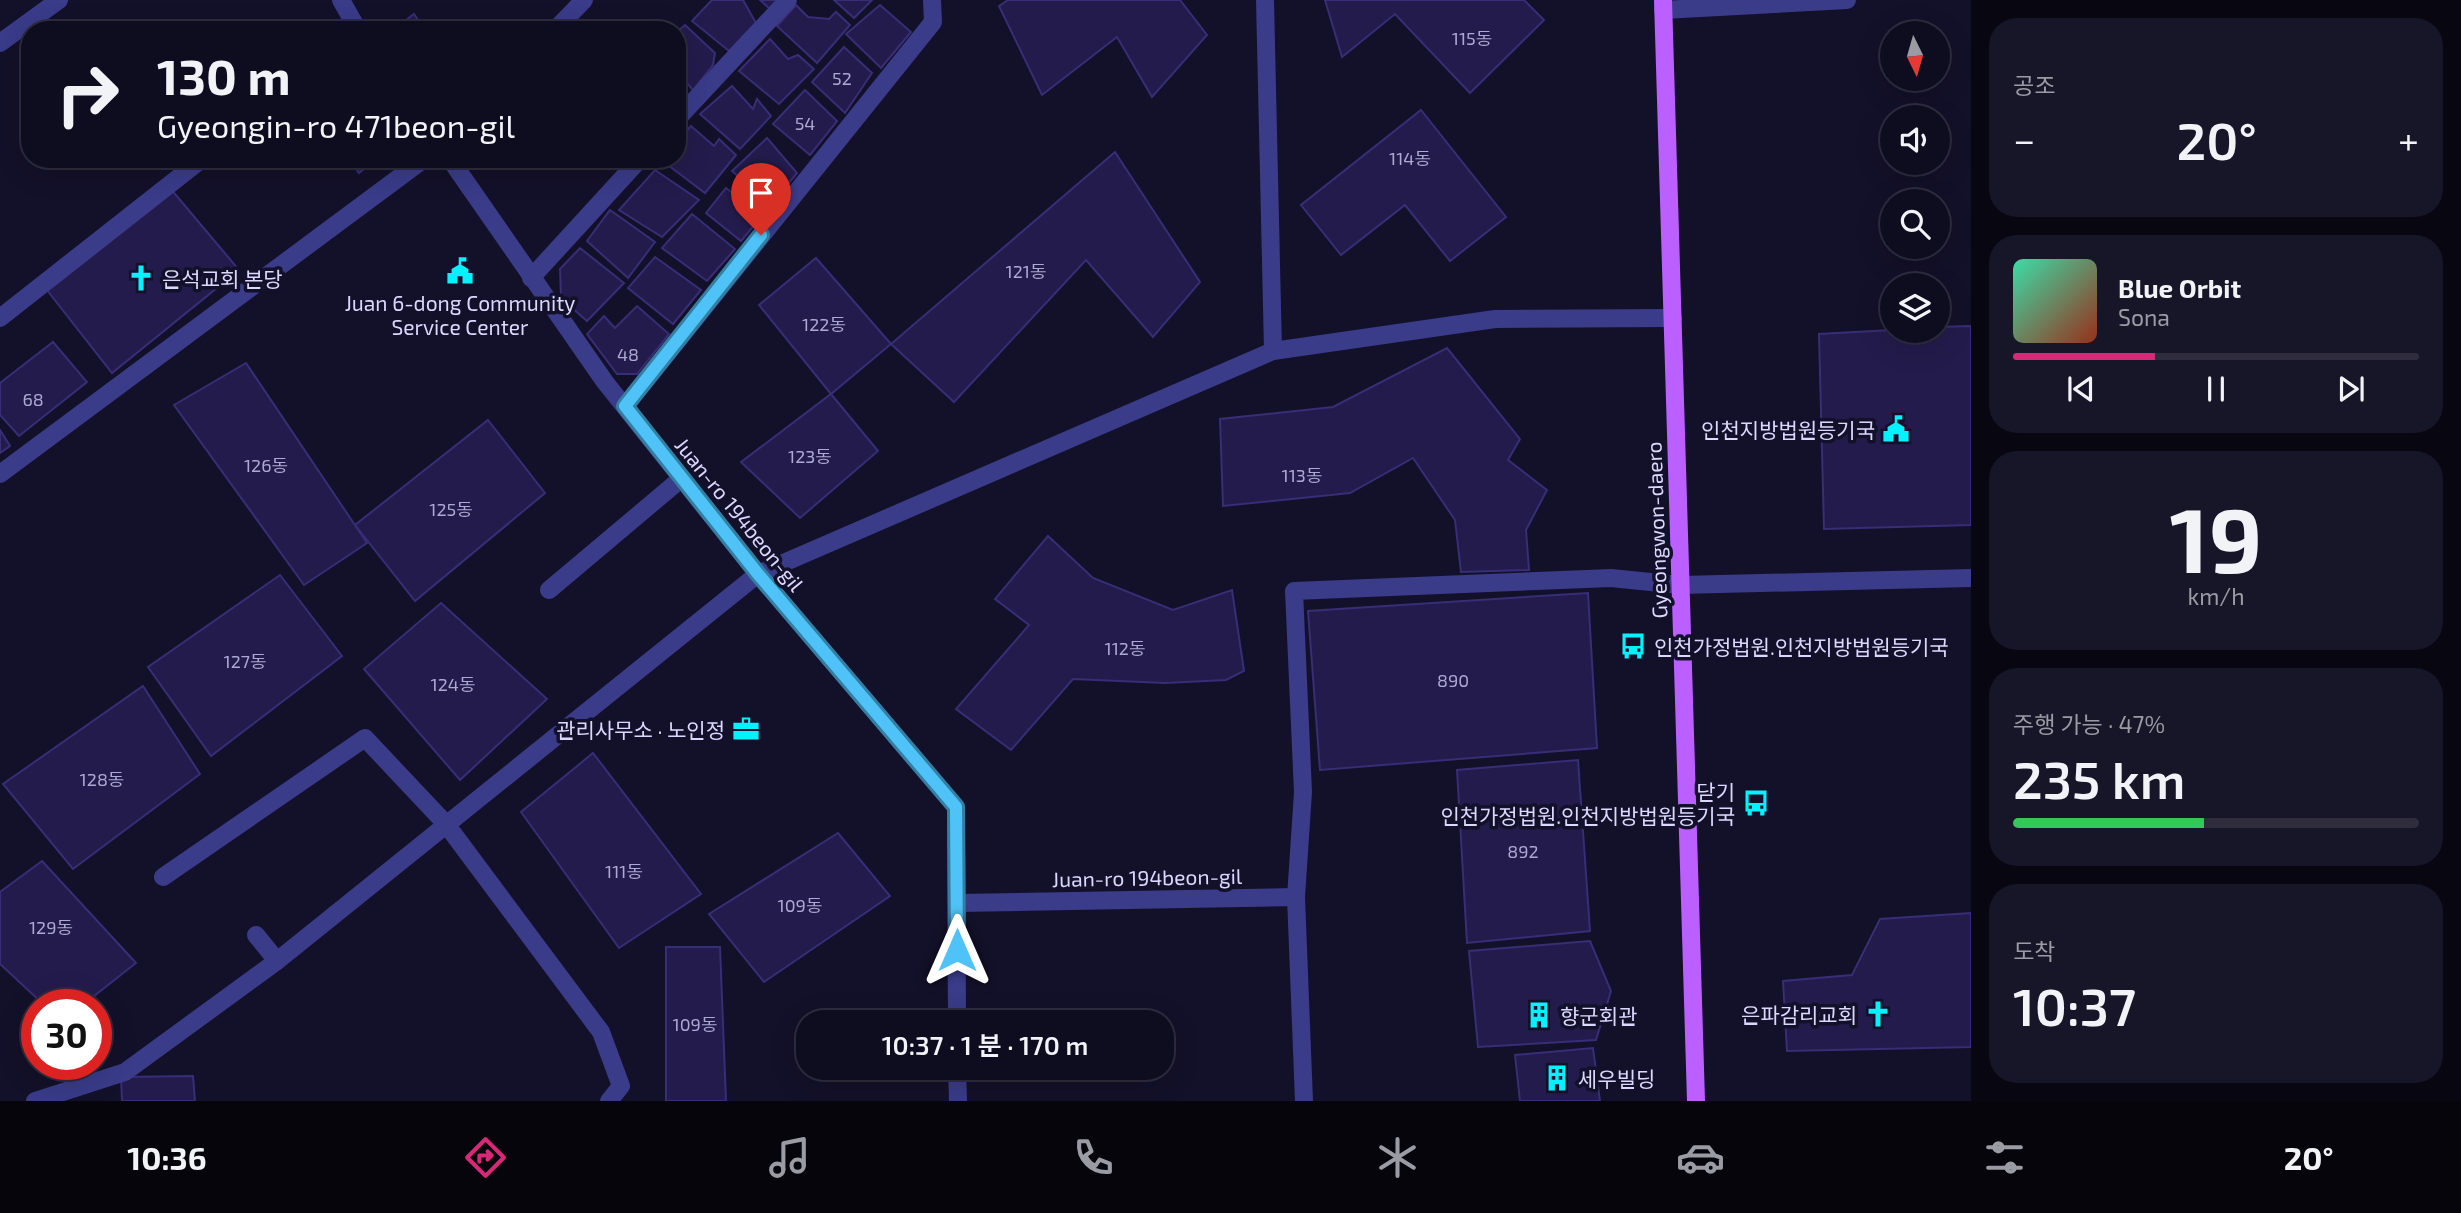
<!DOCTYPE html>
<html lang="ko">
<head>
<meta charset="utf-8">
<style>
	:root { --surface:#0e0c1f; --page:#171528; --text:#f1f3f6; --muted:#9b9ba4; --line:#2e2c3d; --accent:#db2777 }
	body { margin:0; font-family:"Exo 2","Noto Sans KR",sans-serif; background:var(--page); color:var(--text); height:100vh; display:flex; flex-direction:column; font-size:26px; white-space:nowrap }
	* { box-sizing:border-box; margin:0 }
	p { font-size:23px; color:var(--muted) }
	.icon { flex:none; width:38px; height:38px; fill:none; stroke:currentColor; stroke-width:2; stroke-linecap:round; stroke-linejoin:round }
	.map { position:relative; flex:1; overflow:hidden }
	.drawer { display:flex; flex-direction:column; gap:18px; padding:18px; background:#080711; width:490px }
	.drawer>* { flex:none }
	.top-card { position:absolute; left:21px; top:21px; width:665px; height:147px; border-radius:28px; box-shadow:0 7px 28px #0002,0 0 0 2px var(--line); background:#0e0c1f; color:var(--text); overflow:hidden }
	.needle { width:46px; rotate:175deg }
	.buttons { position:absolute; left:1880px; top:21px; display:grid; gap:14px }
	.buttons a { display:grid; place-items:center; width:70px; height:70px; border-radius:50%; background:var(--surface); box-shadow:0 7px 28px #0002,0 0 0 2px var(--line); font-size:35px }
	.speed { position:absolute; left:21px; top:989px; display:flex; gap:14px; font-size:35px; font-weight:700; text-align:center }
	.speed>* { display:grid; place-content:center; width:91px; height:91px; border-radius:50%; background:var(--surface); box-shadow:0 7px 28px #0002,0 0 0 2px var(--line); line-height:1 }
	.speed .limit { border:10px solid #d22; background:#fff; color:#111 }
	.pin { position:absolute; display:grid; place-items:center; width:60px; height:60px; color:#fff; margin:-72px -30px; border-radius:50% 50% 50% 0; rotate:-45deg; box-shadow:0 0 7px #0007 }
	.pin .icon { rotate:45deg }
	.me { position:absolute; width:77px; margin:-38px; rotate:0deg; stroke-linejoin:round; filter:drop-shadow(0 0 5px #0008) }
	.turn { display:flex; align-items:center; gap:24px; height:147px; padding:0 21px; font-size:32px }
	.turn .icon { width:91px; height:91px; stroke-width:2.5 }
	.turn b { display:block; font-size:49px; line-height:60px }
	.big { font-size:52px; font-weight:600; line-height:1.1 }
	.drawer .widget { flex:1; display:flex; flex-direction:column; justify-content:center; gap:10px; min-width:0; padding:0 24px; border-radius:28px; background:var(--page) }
	.drawer .dial { align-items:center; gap:0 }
	.dial b { font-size:91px; line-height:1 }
	.song { display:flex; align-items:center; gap:21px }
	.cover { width:84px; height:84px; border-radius:10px; background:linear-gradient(135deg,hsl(160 70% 55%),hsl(10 70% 35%)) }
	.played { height:7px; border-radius:4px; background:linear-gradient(90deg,var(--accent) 35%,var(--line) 35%) }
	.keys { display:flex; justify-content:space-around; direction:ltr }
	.heat { display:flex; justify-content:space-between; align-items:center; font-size:38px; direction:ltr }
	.charge { height:10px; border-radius:5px; background:linear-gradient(90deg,#34c759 47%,var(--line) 0) }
	.trip { position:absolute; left:796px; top:1010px; width:378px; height:70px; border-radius:28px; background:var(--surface); box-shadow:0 7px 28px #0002,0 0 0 2px var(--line); font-weight:600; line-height:70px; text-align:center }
	.dock { display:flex; height:112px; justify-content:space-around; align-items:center; background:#06050c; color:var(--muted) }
	.dock .icon { width:49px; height:49px }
	.dock .on { color:var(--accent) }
	.dock b { font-size:32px; color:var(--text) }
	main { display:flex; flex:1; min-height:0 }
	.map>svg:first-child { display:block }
	.building { fill:#231b4b; stroke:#382d77; stroke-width:2 }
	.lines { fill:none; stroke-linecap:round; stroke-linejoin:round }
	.minor { stroke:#3a3b89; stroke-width:18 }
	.major { stroke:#bc5fff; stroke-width:18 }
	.route-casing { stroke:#337fa1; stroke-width:18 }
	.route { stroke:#4fc3f7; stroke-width:12 }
	.labels { text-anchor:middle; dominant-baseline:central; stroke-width:7; stroke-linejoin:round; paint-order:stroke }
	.number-label { font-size:18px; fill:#ada9d2 }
	.poi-label { font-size:21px; fill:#dbd8ff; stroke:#131029; text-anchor:start }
	.street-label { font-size:21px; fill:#dbd8ff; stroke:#131029 }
</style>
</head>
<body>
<main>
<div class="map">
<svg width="1971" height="1101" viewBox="0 0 1971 1101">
	<rect width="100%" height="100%" fill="#131029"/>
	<g class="building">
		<polygon points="712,0 743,0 756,23 729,51 692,21"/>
		<polygon points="760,0 779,0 770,9"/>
		<polygon points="834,0 872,0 854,18"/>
		<polygon points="1008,0 1180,0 1207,35 1152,97 1117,37 1042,95 999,6"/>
		<polygon points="1325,0 1524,0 1544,20 1470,93 1395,14 1342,57"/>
		<polygon points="796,5 808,17 829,19 836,12 850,25 817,63 777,26"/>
		<polygon points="880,5 911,32 881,68 846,34"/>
		<polygon points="414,14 425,30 393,30"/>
		<polygon points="685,25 715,53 713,65 693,90 677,72 677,32"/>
		<polygon points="770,39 788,59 798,55 814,69 779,104 739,71"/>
		<polygon points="844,47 872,73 845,113 812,82"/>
		<polygon points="732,86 753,109 757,99 771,116 740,149 700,114"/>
		<polygon points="805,90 837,121 810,155 773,124"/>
		<polygon points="1421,110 1506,217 1450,261 1405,205 1341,255 1301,205"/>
		<polygon points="691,126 714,146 719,139 736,155 705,193 660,159 677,159 677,141"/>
		<polygon points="767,138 797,173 771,205 732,171"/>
		<polygon points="1115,152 1200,282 1153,337 1086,260 954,402 891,344"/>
		<polygon points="349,159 376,159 359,173"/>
		<polygon points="655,170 699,200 662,237 619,210"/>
		<polygon points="170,188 239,270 112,373 43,285"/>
		<polygon points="726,188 762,216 741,241 706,213"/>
		<polygon points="610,210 655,242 628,278 587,241"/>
		<polygon points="692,214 735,249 707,281 662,248"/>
		<polygon points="580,248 624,283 587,321 561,298 560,269"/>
		<polygon points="655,257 701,290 673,324 628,288"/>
		<polygon points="816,258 891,344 831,394 759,305"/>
		<polygon points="637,306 669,334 637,374 617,374 587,334 604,316 615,328"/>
		<polygon points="1971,326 1971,525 1824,529 1819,334 1892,330 1937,331 1937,327"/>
		<polygon points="53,342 87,382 19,436 0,415 0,383"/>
		<polygon points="1447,348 1520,439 1508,460 1547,490 1526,530 1529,570 1461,572 1455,520 1413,458 1350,493 1223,506 1220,419 1333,407"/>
		<polygon points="246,363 367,543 304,585 174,405"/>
		<polygon points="831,394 878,451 800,518 741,462"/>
		<polygon points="488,420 545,493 415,601 355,525"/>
		<polygon points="0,430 10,446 0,453"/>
		<polygon points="1048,536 1093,578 1173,610 1232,590 1244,671 1226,680 1165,683 1073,679 1011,750 956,709 1029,625 995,599"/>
		<polygon points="280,575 342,656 211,756 148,667"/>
		<polygon points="1588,593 1597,748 1320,770 1308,611"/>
		<polygon points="441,603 547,699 460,780 364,669"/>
		<polygon points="143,686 200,774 73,869 3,784"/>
		<polygon points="593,753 701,894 619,948 521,812"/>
		<polygon points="1578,760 1590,931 1467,943 1457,770"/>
		<polygon points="838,833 890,896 764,982 709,914"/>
		<polygon points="42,861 136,963 84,1004 43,1004 0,964 0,892"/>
		<polygon points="1971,913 1971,1047 1787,1051 1783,981 1852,975 1880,919"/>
		<polygon points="1590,941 1611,991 1596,1040 1478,1047 1469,951"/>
		<polygon points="666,947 720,947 726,1101 666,1101"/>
		<polygon points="1593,1048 1600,1101 1520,1101 1515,1055"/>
		<polygon points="193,1076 195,1101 122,1101 121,1077"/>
	</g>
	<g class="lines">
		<g class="minor">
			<polyline points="341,0 358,30"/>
			<polyline points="1265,0 1273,351"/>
			<polyline points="1663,10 1847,0"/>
			<polyline points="555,30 584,0"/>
			<polyline points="0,43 59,0"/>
			<polyline points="677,119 788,0"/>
			<polyline points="450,159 605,382 758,574 956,807 957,1022"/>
			<polyline points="531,278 640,159"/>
			<polyline points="0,318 202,159"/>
			<polyline points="625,406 933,22 932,0"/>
			<polyline points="0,474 424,159"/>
			<polyline points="549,590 682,478"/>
			<polyline points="163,877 365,738 446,824 601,1032 621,1086 609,1101"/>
			<polyline points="957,903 1296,897"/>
			<polyline points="256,935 277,961"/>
			<polyline points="957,1068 958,1101"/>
			<polyline points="35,1101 125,1072 277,961 758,574 1273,351 1495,319 1673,318"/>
			<polyline points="1304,1101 1296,897 1303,792 1294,591 1611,578 1680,585 1971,578"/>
		</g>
		<polyline class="major" points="1663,0 1696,1101"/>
	</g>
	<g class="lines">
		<g class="route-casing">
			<polyline id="route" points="761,235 625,406 758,574 956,807 957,950"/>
		</g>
		<use href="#route" class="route"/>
	</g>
	<defs>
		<g id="civic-bare" transform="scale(2.1)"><path d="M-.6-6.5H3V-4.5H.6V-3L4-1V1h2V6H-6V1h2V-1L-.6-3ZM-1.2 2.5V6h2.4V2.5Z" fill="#04f2ff" stroke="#131029" stroke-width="2.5" paint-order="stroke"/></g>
		<g id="church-bare" transform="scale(2.1)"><path d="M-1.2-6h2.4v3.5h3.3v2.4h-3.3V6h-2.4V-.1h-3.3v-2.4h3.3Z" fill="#04f2ff" stroke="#131029" stroke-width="2.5" paint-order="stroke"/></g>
		<g id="bus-bare" transform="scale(2.1)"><path d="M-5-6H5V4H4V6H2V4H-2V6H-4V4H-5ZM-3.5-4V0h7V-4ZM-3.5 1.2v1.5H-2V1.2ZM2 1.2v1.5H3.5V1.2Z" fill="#04f2ff" stroke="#131029" stroke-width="2.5" paint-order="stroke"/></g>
		<g id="office-bare" transform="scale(2.1)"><path d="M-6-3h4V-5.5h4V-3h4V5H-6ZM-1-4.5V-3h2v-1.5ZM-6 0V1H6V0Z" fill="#04f2ff" stroke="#131029" stroke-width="2.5" paint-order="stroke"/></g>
		<g id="building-bare" transform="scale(2.1)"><path d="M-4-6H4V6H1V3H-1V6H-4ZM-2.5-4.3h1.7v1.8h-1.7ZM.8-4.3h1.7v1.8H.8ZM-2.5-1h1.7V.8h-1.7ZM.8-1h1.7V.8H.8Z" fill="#04f2ff" stroke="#131029" stroke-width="2.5" paint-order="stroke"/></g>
	</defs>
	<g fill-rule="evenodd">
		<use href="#civic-bare" x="460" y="271"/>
		<use href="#church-bare" x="141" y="278"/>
		<use href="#civic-bare" x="1896" y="429"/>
		<use href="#bus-bare" x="1633" y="646"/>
		<use href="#office-bare" x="746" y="729"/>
		<use href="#bus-bare" x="1756" y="803"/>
		<use href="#church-bare" x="1878" y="1014"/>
		<use href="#building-bare" x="1539" y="1015"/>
		<use href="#building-bare" x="1557" y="1078"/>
	</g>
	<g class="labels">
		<g class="number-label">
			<text x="1472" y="38">115동</text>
			<text x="842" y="78">52</text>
			<text x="805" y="123">54</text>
			<text x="1410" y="158">114동</text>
			<text x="1026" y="271">121동</text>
			<text x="824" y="324">122동</text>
			<text x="628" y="354">48</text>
			<text x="33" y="399">68</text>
			<text x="810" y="456">123동</text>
			<text x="266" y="465">126동</text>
			<text x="1302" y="475">113동</text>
			<text x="451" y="509">125동</text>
			<text x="1125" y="648">112동</text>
			<text x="245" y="661">127동</text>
			<text x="1453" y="680">890</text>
			<text x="453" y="684">124동</text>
			<text x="102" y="779">128동</text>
			<text x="1523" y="851">892</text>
			<text x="624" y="871">111동</text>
			<text x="800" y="905">109동</text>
			<text x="51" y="927">129동</text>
			<text x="695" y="1024">109동</text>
		</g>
		<g class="poi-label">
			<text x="162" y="278">은석교회 본당</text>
			<text x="460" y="302" text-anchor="middle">Juan 6-dong Community<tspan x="460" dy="24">Service Center</tspan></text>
			<text x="1875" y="429" text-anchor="end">인천지방법원등기국</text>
			<text x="1654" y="646">인천가정법원.인천지방법원등기국</text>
			<text x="725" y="729" text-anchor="end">관리사무소 · 노인정</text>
			<text x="1735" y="791" text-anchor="end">닫기<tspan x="1735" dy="24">인천가정법원.인천지방법원등기국</tspan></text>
			<text x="1857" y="1014" text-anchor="end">은파감리교회</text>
			<text x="1560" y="1015">향군회관</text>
			<text x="1578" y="1078">세우빌딩</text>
		</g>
		<g class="street-label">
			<text transform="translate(740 514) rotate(51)">Juan-ro 194beon-gil</text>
			<text transform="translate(1656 530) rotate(-92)">Gyeongwon-daero</text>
			<text transform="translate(1147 877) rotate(-1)">Juan-ro 194beon-gil</text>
		</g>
	</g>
</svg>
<div class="buttons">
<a><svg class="needle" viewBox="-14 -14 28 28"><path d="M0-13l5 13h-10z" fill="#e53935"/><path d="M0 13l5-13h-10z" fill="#9b9ba4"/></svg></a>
<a><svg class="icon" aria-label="sound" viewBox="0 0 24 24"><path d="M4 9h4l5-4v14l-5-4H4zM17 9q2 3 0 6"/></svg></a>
<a><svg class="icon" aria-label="search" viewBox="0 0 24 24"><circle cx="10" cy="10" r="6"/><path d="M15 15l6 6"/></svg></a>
<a><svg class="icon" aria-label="layers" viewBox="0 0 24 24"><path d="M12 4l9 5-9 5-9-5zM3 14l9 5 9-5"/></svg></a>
</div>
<div class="speed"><div class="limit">30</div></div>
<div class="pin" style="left:761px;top:235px;background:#d93025"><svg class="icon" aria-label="arrive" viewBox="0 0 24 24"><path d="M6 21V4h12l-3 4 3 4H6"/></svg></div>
<svg class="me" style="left:957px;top:950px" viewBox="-20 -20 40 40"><path d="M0-17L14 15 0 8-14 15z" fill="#4fc3f7" stroke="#fff" stroke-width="4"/></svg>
<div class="trip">10:37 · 1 분 · 170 m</div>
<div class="top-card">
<div class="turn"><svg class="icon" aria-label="right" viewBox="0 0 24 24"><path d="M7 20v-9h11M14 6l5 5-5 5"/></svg><div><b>130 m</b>Gyeongin-ro 471beon-gil</div></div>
</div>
</div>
<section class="drawer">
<div class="widget"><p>공조</p>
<div class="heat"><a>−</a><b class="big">20°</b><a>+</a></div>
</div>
<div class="widget">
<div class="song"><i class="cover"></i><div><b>Blue Orbit</b><p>Sona</p></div></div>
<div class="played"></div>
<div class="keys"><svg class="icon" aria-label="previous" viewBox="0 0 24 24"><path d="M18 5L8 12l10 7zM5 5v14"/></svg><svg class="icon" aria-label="pause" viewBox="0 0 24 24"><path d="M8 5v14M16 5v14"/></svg><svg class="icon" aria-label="next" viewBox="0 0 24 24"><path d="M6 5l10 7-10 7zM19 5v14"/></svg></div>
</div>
<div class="widget dial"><b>19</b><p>km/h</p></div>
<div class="widget"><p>주행 가능 · 47%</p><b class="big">235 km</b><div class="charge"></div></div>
<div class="widget"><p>도착</p><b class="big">10:37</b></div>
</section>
</main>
<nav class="dock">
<b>10:36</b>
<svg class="icon on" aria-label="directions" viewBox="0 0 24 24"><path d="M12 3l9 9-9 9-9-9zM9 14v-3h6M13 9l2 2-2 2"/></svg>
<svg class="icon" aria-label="music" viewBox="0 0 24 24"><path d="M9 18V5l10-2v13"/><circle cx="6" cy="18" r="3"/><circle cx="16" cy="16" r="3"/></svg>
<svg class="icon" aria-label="phone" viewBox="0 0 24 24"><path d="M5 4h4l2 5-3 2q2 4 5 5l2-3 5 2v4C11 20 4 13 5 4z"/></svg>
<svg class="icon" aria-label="climate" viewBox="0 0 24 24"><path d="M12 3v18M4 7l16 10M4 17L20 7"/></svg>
<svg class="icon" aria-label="car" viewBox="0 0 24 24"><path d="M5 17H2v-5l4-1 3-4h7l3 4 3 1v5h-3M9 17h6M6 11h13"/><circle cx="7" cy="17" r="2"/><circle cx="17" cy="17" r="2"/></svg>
<svg class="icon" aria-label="filters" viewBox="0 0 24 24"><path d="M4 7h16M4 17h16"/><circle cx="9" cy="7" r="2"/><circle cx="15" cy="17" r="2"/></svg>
<b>20°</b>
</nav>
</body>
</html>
